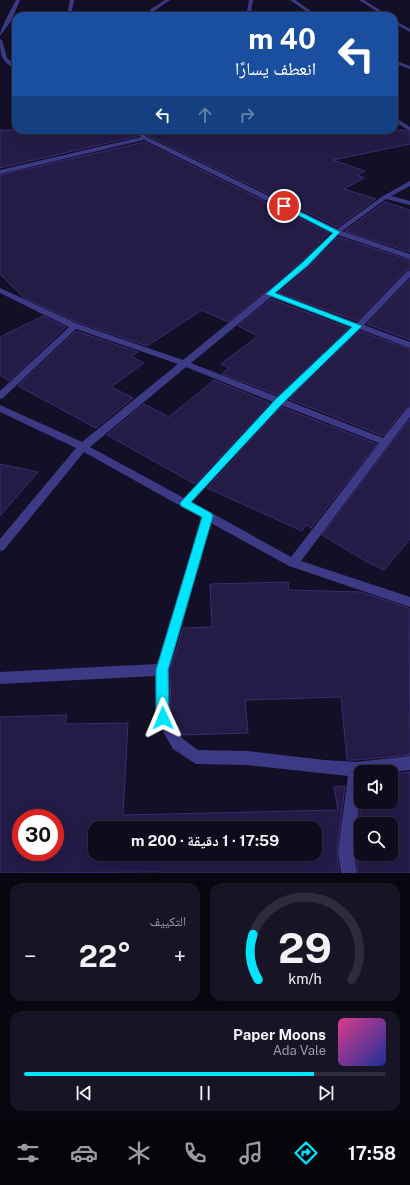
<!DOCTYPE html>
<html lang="ar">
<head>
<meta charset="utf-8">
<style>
	:root { --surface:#0e0b1c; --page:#171425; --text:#f1f3f6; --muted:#9b9ba3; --line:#2e2b3b; --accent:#00e5ff }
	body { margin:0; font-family:"Public Sans","Noto Naskh Arabic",sans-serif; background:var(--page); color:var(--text); direction:rtl; height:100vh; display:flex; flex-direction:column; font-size:15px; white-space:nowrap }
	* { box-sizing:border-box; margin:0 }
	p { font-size:13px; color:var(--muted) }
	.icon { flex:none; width:22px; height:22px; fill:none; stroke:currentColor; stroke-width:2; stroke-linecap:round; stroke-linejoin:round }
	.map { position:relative; height:873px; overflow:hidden; direction:ltr }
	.sheet { display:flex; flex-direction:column; gap:10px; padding:10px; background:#08060f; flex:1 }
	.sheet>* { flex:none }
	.guide { position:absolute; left:12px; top:12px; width:386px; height:122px; border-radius:12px; box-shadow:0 4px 16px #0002,0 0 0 1px var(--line); direction:rtl; background:#1a4fa0; color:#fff; overflow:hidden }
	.fabs { position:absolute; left:354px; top:765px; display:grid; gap:8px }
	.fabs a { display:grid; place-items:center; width:44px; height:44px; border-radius:8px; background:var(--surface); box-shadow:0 4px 16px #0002,0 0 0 1px var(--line); font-size:20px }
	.speed { position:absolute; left:12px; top:809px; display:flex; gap:8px; font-size:20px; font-weight:700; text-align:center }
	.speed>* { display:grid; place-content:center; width:52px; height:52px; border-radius:50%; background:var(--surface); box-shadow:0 4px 16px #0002,0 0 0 1px var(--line); line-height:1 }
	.speed .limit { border:6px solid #d22; background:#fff; color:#111 }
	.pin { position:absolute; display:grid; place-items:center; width:34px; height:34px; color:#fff; margin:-17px; border:2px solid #fff; border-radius:50%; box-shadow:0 1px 4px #0007 }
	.me { position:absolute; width:44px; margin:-22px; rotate:359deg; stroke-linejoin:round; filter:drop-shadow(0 0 3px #0008) }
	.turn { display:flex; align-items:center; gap:14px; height:84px; padding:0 16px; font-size:18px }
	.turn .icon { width:52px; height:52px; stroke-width:2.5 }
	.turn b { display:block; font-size:28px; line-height:34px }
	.lanes { display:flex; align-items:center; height:38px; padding:0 16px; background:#0003; justify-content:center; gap:20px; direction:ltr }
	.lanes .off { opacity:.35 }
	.big { font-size:30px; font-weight:700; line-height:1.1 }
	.sheet .widget { flex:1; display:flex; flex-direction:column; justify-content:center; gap:6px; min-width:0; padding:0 14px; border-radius:12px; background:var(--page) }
	.sheet .dial { align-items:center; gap:0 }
	.dial svg { height:104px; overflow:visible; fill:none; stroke:var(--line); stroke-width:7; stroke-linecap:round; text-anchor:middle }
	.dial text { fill:var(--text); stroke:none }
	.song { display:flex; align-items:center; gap:12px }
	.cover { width:48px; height:48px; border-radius:6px; background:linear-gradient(135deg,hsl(330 70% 55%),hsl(230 70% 35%)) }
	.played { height:4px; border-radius:2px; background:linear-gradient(90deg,var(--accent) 80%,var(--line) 80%) }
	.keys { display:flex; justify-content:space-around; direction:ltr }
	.heat { display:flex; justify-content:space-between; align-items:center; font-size:22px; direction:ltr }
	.sheet .tiles { flex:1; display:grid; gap:10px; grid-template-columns:1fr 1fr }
	.widget:last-child { grid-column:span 2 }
	.trip { position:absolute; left:88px; top:821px; width:234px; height:40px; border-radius:12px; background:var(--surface); box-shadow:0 4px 16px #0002,0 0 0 1px var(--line); font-weight:700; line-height:40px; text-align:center; direction:rtl }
	.tabs { display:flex; height:64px; justify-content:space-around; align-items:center; background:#06040b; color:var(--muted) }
	.tabs .icon { width:28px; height:28px }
	.tabs .selected { color:var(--accent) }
	.tabs b { font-size:18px; color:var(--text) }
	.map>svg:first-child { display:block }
	.building { fill:#241b47; stroke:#3b2d73; fill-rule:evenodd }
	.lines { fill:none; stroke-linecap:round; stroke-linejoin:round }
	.minor { fill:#3d3a85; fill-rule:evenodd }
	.route { fill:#00e5ff; stroke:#0095a6 }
</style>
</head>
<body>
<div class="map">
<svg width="410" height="873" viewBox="0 0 410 873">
	<rect width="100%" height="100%" fill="#130f26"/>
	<g class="building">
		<polygon points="0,130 132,130 138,136 0,168"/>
		<polygon points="142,130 406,130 410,132 410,144 333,160 365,171 357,175 364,178 344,189 376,199 337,227 148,136"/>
		<polygon points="144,142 329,233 302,261 228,322 202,310 147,346 79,323 24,298 0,274 0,175"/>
		<polygon points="385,202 410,210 410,252 345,231"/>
		<polygon points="338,237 410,260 410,270 406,270 357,321 278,293 310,267"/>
		<polygon points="410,279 410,340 367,324"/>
		<polygon points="271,299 349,328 278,395 222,374 229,368 221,364 258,336 238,326"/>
		<polygon points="43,316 66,327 9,381 0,375 0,337"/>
		<polygon points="76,331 138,352 131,356 144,363 111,387 133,398 96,428 18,386"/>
		<polygon points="359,331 410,349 410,406 406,407 383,436 289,399"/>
		<polygon points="214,380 270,403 196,483 193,483 107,435 144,404 169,417"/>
		<polygon points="281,407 377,444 311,528 306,525 302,531 207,488"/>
		<polygon points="410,419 410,539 384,570 369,563 322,535"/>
		<polygon points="0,464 38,472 0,516"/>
		<polygon points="288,582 289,590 361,592 409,608 410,755 356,760 347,760 341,697 245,700 248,733 182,735 171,717 170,670 183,628 212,627 210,584"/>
		<path d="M 67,715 L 65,724 L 128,723 L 123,815 L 338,810 L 334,787 L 345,786 L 337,852 L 339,873 L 161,873 L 161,872 L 0,873 L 0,717 ZM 21,818 L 55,818 L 55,852 L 21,852 ZM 95,828 L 315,828 L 315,854 L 95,854 Z"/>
		<path d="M 410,772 L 410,873 L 358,873 L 356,852 L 361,802 L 391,802 L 391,774 ZM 361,824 L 391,824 L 391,854 L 361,854 Z"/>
	</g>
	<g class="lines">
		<g class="minor">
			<path d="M 16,0 L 20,0 L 11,21 L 0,36 C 0,29 12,8 16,0 Z"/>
			<polygon points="70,0 74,0 71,16 67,16"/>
			<polygon points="165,0 170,0 154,11 152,16 148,16 151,9"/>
			<polygon points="249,0 253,0 250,16 246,16"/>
			<polygon points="290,0 295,0 318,16 313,16"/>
			<polygon points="359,0 364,0 389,16 384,16"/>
			<polygon points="394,20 410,29 410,32 394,23"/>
			<path d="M 0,39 L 2,40 L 7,58 L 16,66 L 16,69 C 1,62 0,54 0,39 Z"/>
			<polygon points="394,60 410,66 410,69 394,63"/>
			<polygon points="394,117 410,127 410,131 394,121"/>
			<path d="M 134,130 L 140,130 L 147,137 L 337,229 L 383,196 L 410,181 L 410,186 L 391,196 L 410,201 L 410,205 L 386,199 L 342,231 L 410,254 L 410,259 L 338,235 L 309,266 L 275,293 L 357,323 L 407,271 L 410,271 L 410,277 L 364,325 L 410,342 L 410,348 L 359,329 L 286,400 L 383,438 L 407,408 L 410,407 L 410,417 L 301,561 L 410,597 L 410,607 L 289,566 L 211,523 L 169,670 L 170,717 L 183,739 L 198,750 L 247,751 L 324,760 L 356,762 L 410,756 L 410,770 L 391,772 L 361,772 L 361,789 L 354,852 L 357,873 L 341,873 L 338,852 L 348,776 L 247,765 L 196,764 L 173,749 L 158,723 L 156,718 L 155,676 L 0,684 L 0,672 L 157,664 L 202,518 L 84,452 L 4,550 L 0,551 L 0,539 L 76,448 L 0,412 L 0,405 L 82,442 L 178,364 L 76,329 L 3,398 L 0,399 L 0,391 L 69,327 L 0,293 L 0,288 L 78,324 L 183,360 L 303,262 L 332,233 L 144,140 L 0,174 L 0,170 L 141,137 ZM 271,297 L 352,327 L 278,397 L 191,363 ZM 186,367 L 273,402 L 184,498 L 90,447 ZM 281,405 L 379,443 L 291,557 L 192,502 Z"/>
		</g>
	</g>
	<polygon class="route" points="282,205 286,205 340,232 308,265 275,293 362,326 283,403 191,502 211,513 213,516 168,670 169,718 167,722 163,724 158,722 156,718 156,670 202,517 181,506 180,503 276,399 352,327 266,294 303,262 333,233 282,207"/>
</svg>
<div class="fabs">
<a><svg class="icon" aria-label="sound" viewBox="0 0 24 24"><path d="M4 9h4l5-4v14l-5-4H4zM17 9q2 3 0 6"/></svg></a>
<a><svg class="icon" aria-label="search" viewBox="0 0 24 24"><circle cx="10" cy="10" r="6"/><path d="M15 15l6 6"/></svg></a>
</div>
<div class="speed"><div class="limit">30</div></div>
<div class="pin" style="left:284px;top:206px;background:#d93025"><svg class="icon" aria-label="arrive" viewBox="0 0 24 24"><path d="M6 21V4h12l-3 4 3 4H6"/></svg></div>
<svg class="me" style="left:163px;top:718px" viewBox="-20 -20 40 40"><path d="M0-17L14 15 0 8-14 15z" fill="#00e5ff" stroke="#fff" stroke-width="4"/></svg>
<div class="trip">17:59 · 1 دقيقة · 200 m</div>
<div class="guide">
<div class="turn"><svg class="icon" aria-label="left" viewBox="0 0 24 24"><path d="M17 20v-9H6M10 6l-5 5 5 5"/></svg><div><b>40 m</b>انعطف يسارًا</div></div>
<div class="lanes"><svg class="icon" aria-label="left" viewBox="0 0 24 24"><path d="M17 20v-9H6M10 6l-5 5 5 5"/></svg><svg class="icon off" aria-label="ahead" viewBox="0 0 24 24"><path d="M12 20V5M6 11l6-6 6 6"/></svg><svg class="icon off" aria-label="right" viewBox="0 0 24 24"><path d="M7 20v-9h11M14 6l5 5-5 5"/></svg></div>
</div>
</div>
<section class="sheet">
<div class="tiles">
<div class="widget dial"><svg viewBox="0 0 100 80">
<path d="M14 69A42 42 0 1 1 86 69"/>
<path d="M14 69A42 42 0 0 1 10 34" stroke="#00e5ff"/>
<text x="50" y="56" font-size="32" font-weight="700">29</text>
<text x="50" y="72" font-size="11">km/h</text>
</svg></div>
<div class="widget"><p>التكييف</p>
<div class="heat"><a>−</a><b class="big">22°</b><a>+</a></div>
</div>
<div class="widget">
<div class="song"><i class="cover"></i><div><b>Paper Moons</b><p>Ada Vale</p></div></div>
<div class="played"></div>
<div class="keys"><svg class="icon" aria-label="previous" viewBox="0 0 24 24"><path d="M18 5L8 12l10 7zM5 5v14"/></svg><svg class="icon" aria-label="pause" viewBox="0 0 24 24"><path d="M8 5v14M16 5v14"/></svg><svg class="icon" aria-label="next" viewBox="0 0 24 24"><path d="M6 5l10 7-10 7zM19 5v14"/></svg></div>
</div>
</div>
</section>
<nav class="tabs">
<b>17:58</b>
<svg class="icon selected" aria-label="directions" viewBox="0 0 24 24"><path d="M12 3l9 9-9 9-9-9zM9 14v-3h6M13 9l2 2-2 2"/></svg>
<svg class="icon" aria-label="music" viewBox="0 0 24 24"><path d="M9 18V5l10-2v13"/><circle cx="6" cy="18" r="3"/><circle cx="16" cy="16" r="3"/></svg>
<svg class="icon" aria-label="phone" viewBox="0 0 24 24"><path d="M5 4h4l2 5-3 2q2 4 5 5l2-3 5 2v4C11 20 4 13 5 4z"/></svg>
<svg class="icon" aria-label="climate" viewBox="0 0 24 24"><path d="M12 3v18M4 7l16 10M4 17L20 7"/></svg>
<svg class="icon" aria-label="car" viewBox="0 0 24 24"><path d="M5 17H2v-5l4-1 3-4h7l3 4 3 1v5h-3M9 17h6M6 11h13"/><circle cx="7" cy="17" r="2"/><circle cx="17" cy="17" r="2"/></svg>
<svg class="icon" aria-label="filters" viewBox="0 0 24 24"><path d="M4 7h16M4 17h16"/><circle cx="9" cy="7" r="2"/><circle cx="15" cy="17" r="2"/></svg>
</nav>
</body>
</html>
